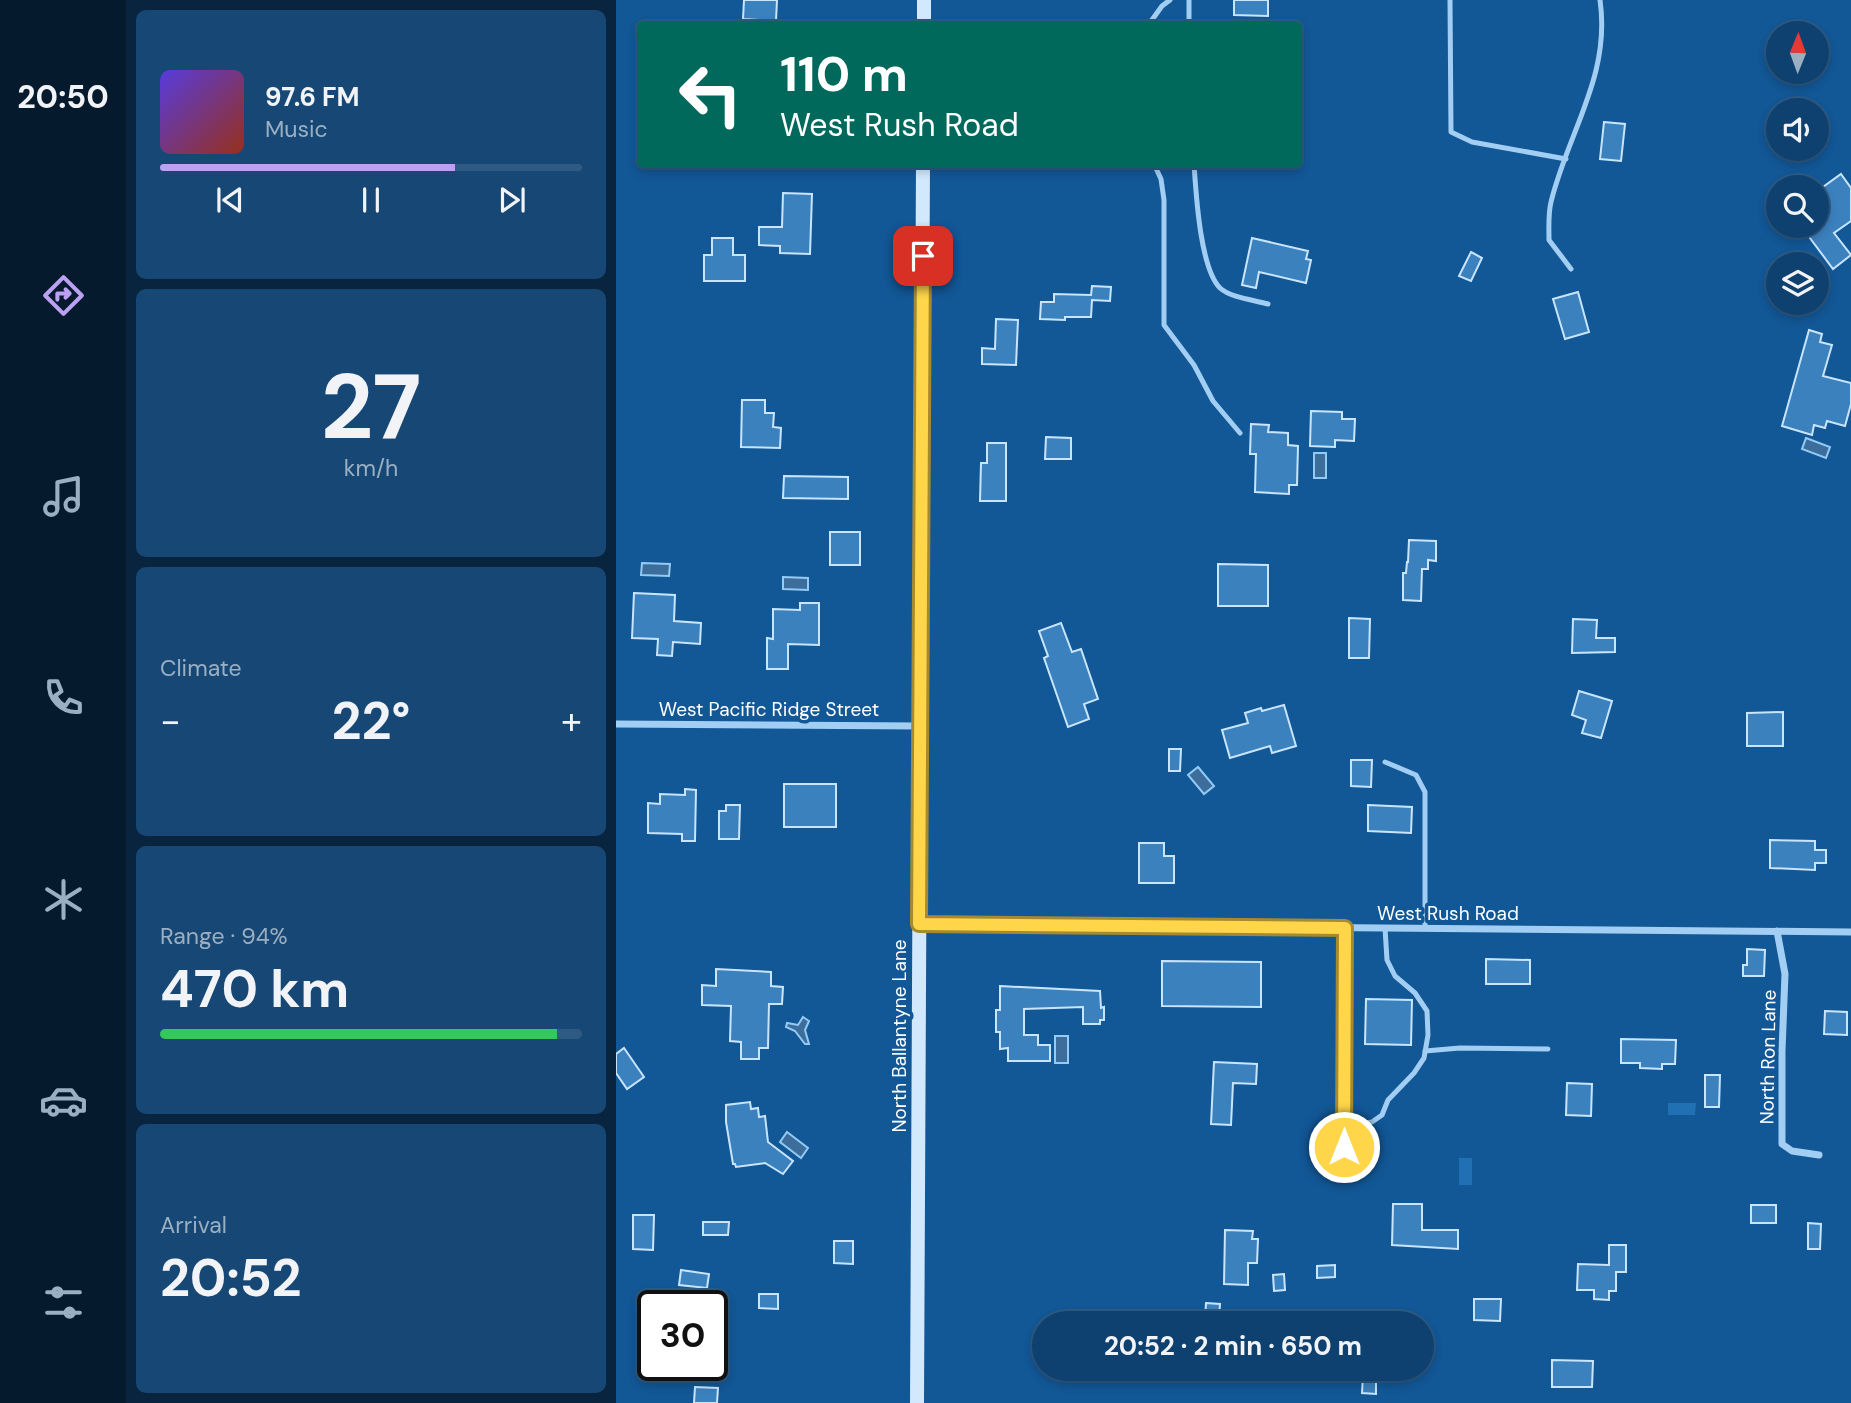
<!DOCTYPE html>
<html lang="en">
<head>
<meta charset="utf-8">
<style>
	:root { --surface:#0e4170; --page:#174875; --text:#f1f3f6; --muted:#9bafc3; --line:#2e5a83; --accent:#bca0f2 }
	body { margin:0; font-family:"DM Sans",sans-serif; background:var(--page); color:var(--text); height:100vh; display:flex; flex-direction:column; font-size:26px; white-space:nowrap }
	* { box-sizing:border-box; margin:0 }
	p { font-size:23px; color:var(--muted) }
	.icon { flex:none; width:38px; height:38px; fill:none; stroke:currentColor; stroke-width:2; stroke-linecap:round; stroke-linejoin:round }
	.map { position:relative; flex:1; overflow:hidden }
	.sheet { display:flex; flex-direction:column; gap:10px; padding:10px; background:#08243e; width:490px }
	.sheet>* { flex:none }
	.top-card { position:absolute; left:21px; top:21px; width:665px; height:147px; border-radius:7px; box-shadow:0 4px 10px #0003,0 0 0 2px var(--line); background:#00695c; color:#fff; overflow:hidden }
	.needle { width:46px; rotate:1deg }
	.buttons { position:absolute; left:1150px; top:21px; display:grid; gap:14px }
	.buttons a { display:grid; place-items:center; width:63px; height:63px; border-radius:50%; background:var(--surface); box-shadow:0 4px 10px #0003,0 0 0 2px var(--line); font-size:35px }
	.speed { position:absolute; left:21px; top:1290px; display:flex; gap:14px; font-size:35px; font-weight:700; text-align:center }
	.speed>* { display:grid; place-content:center; width:91px; height:91px; border-radius:50%; background:var(--surface); box-shadow:0 4px 10px #0003,0 0 0 2px var(--line); line-height:1 }
	.speed .limit { border:4px solid #111; border-radius:10px; background:#fff; color:#111 }
	.pin { position:absolute; display:grid; place-items:center; width:60px; height:60px; color:#fff; margin:-30px; border-radius:14px; box-shadow:0 4px 10px #0006 }
	.me { position:absolute; width:77px; margin:-38px; rotate:0deg; stroke-linejoin:round; filter:drop-shadow(0 0 5px #0008) }
	.turn { display:flex; align-items:center; gap:24px; height:147px; padding:0 28px; font-size:32px }
	.turn .icon { width:91px; height:91px; stroke-width:2.5 }
	.turn b { display:block; font-size:49px; line-height:60px }
	.big { font-size:52px; font-weight:700; line-height:1.1 }
	.sheet .widget { flex:1; display:flex; flex-direction:column; justify-content:center; gap:10px; min-width:0; padding:0 24px; border-radius:10px; background:var(--page) }
	.sheet .dial { align-items:center; gap:0 }
	.dial b { font-size:91px; line-height:1 }
	.song { display:flex; align-items:center; gap:21px }
	.cover { width:84px; height:84px; border-radius:10px; background:linear-gradient(135deg,hsl(250 70% 55%),hsl(10 70% 35%)) }
	.played { height:7px; border-radius:4px; background:linear-gradient(90deg,var(--accent) 70%,var(--line) 70%) }
	.keys { display:flex; justify-content:space-around; direction:ltr }
	.heat { display:flex; justify-content:space-between; align-items:center; font-size:38px; direction:ltr }
	.charge { height:10px; border-radius:5px; background:linear-gradient(90deg,#34c759 94%,var(--line) 0) }
	.trip { position:absolute; left:416px; top:1311px; width:402px; height:70px; border-radius:35px; background:var(--surface); box-shadow:0 4px 10px #0003,0 0 0 2px var(--line); font-weight:700; line-height:70px; text-align:center }
	main { display:flex; flex:1; min-height:0 }
	.menu { display:flex; flex-direction:column; width:126px; justify-content:space-around; align-items:center; background:#061a2d; color:var(--muted) }
	.menu .icon { width:49px; height:49px }
	.menu .current { color:var(--accent) }
	.menu b { font-size:32px; color:var(--text) }
	.map>svg:first-child { display:block }
	.green { fill:#2070b3 }
	.water { fill:#3c6d9b; stroke:#93caf6; stroke-width:2 }
	.building { fill:#3b81be; stroke:#c9e5fd; stroke-width:2 }
	.lines { fill:none; stroke-linecap:round; stroke-linejoin:round }
	.lane { stroke:#a2cef3; stroke-width:5 }
	.street { stroke:#a2cef3; stroke-width:7 }
	.secondary { stroke:#d1e8fd; stroke-width:14 }
	.route-casing { stroke:#a68a30; stroke-width:18 }
	.route { stroke:#ffd54a; stroke-width:12 }
	.labels { text-anchor:middle; dominant-baseline:central; stroke-width:7; stroke-linejoin:round; paint-order:stroke }
	.street-label { font-size:19px; fill:#fff; stroke:#125796 }
</style>
</head>
<body>
<main>
<nav class="menu">
<b>20:50</b>
<svg class="icon current" aria-label="directions" viewBox="0 0 24 24"><path d="M12 3l9 9-9 9-9-9zM9 14v-3h6M13 9l2 2-2 2"/></svg>
<svg class="icon" aria-label="music" viewBox="0 0 24 24"><path d="M9 18V5l10-2v13"/><circle cx="6" cy="18" r="3"/><circle cx="16" cy="16" r="3"/></svg>
<svg class="icon" aria-label="phone" viewBox="0 0 24 24"><path d="M5 4h4l2 5-3 2q2 4 5 5l2-3 5 2v4C11 20 4 13 5 4z"/></svg>
<svg class="icon" aria-label="climate" viewBox="0 0 24 24"><path d="M12 3v18M4 7l16 10M4 17L20 7"/></svg>
<svg class="icon" aria-label="car" viewBox="0 0 24 24"><path d="M5 17H2v-5l4-1 3-4h7l3 4 3 1v5h-3M9 17h6M6 11h13"/><circle cx="7" cy="17" r="2"/><circle cx="17" cy="17" r="2"/></svg>
<svg class="icon" aria-label="filters" viewBox="0 0 24 24"><path d="M4 7h16M4 17h16"/><circle cx="9" cy="7" r="2"/><circle cx="15" cy="17" r="2"/></svg>
</nav>
<section class="sheet">
<div class="widget">
<div class="song"><i class="cover"></i><div><b>97.6 FM</b><p>Music</p></div></div>
<div class="played"></div>
<div class="keys"><svg class="icon" aria-label="previous" viewBox="0 0 24 24"><path d="M18 5L8 12l10 7zM5 5v14"/></svg><svg class="icon" aria-label="pause" viewBox="0 0 24 24"><path d="M8 5v14M16 5v14"/></svg><svg class="icon" aria-label="next" viewBox="0 0 24 24"><path d="M6 5l10 7-10 7zM19 5v14"/></svg></div>
</div>
<div class="widget dial"><b>27</b><p>km/h</p></div>
<div class="widget"><p>Climate</p>
<div class="heat"><a>−</a><b class="big">22°</b><a>+</a></div>
</div>
<div class="widget"><p>Range · 94%</p><b class="big">470 km</b><div class="charge"></div></div>
<div class="widget"><p>Arrival</p><b class="big">20:52</b></div>
</section>
<div class="map">
<svg width="1235" height="1403" viewBox="0 0 1235 1403">
	<rect width="100%" height="100%" fill="#125796"/>
	<g class="green">
		<polygon points="1052,1103 1080,1103 1079,1115 1052,1115"/>
		<rect x="843" y="1158" width="13" height="27"/>
	</g>
	<g class="water">
		<polygon points="1190,438 1214,447 1210,458 1186,449"/>
		<rect x="698" y="453" width="12" height="25"/>
		<polygon points="26,563 54,564 53,576 25,575"/>
		<polygon points="167,577 192,578 192,590 167,589"/>
		<polygon points="582,767 598,786 588,794 572,775"/>
		<polygon points="187,1017 193,1021 189,1030 193,1044 189,1044 179,1031 170,1027 171,1023 182,1025"/>
		<rect x="439" y="1036" width="13" height="27"/>
		<polygon points="171,1132 192,1148 185,1158 164,1142"/>
	</g>
	<g class="building">
		<polygon points="128,0 161,0 160,21 127,19"/>
		<polygon points="618,0 652,0 652,16 618,15"/>
		<polygon points="988,122 1009,124 1005,161 984,159"/>
		<polygon points="1225,174 1235,188 1235,221 1218,233 1235,255 1217,269 1185,226 1200,226 1200,192"/>
		<polygon points="167,193 196,194 194,254 164,253 164,246 143,245 143,227 166,227"/>
		<polygon points="96,238 117,238 117,255 129,255 129,281 88,281 88,255 96,255"/>
		<polygon points="636,238 692,251 690,259 695,260 690,283 643,272 640,288 626,285"/>
		<polygon points="855,252 866,258 855,281 843,276"/>
		<polygon points="476,286 495,287 494,301 476,300 475,317 449,317 449,320 424,319 425,302 438,302 438,294 475,295"/>
		<polygon points="962,292 973,332 949,339 937,299"/>
		<polygon points="380,319 402,320 400,365 366,364 366,348 379,349"/>
		<polygon points="1193,330 1206,334 1204,342 1216,345 1207,376 1235,383 1235,404 1229,426 1211,421 1209,428 1198,425 1196,435 1166,426"/>
		<polygon points="126,400 149,400 149,413 158,413 157,427 165,428 164,448 125,447"/>
		<polygon points="695,411 726,412 726,419 739,419 738,441 719,440 719,447 694,446"/>
		<polygon points="635,424 653,425 652,432 672,433 672,445 682,446 681,485 673,485 673,494 639,492 640,454 634,454"/>
		<polygon points="430,437 455,438 455,459 429,459"/>
		<polygon points="371,443 390,443 390,501 364,501 365,463 371,463"/>
		<polygon points="168,476 232,477 232,499 167,498"/>
		<rect x="214" y="532" width="30" height="33"/>
		<polygon points="793,540 820,541 820,561 812,560 812,569 806,569 805,601 787,600 787,573 790,573 791,562 792,562"/>
		<polygon points="602,564 652,565 652,606 602,606"/>
		<polygon points="18,593 59,595 58,621 85,623 84,644 57,642 56,656 41,655 42,639 16,638"/>
		<polygon points="184,603 203,603 203,645 172,644 172,669 151,669 151,638 157,639 157,609 184,610"/>
		<polygon points="733,618 754,619 753,658 733,658"/>
		<polygon points="957,619 981,620 980,638 999,638 999,652 956,653"/>
		<polygon points="445,623 456,652 465,649 482,699 468,704 473,719 452,727 428,658 432,656 423,631"/>
		<polygon points="963,691 996,701 985,738 966,733 970,720 956,715"/>
		<polygon points="668,705 680,746 656,753 654,746 614,758 606,730 632,723 629,713 645,708 646,711"/>
		<polygon points="1167,712 1167,746 1131,746 1131,713"/>
		<polygon points="553,749 565,749 564,771 553,771"/>
		<polygon points="735,760 756,760 755,787 735,786"/>
		<rect x="168" y="784" width="52" height="43"/>
		<polygon points="69,789 80,790 79,841 66,841 66,834 32,833 32,803 44,804 44,794 69,795"/>
		<polygon points="110,805 124,805 123,839 103,839 103,811 110,811"/>
		<polygon points="752,805 796,807 795,833 752,831"/>
		<polygon points="1154,840 1199,841 1199,850 1210,850 1210,863 1199,863 1199,870 1154,868"/>
		<polygon points="523,843 548,843 548,856 558,856 558,883 523,883"/>
		<polygon points="1131,949 1149,950 1148,976 1127,976 1127,965 1131,965"/>
		<polygon points="870,959 914,960 914,984 870,984"/>
		<polygon points="546,961 645,962 645,1007 546,1006"/>
		<polygon points="100,969 155,972 155,986 167,987 166,1004 153,1004 152,1048 143,1048 143,1059 125,1059 125,1042 114,1041 115,1006 86,1005 86,985 100,986"/>
		<polygon points="384,986 484,991 485,1008 488,1007 488,1020 484,1020 484,1024 467,1024 467,1007 408,1009 408,1035 422,1035 422,1045 434,1045 434,1061 392,1061 392,1048 384,1049 384,1032 380,1032 380,1010 384,1010"/>
		<polygon points="750,999 796,1000 795,1045 749,1044"/>
		<polygon points="1209,1011 1231,1012 1231,1035 1208,1034"/>
		<polygon points="1005,1039 1060,1040 1059,1064 1046,1064 1046,1069 1024,1068 1024,1063 1005,1063"/>
		<polygon points="8,1048 28,1077 11,1089 0,1073 0,1054"/>
		<polygon points="598,1062 641,1064 640,1084 617,1083 615,1125 595,1124"/>
		<polygon points="1089,1075 1104,1075 1103,1107 1089,1107"/>
		<polygon points="951,1083 976,1084 975,1116 950,1115"/>
		<polygon points="134,1102 135,1109 142,1108 143,1117 149,1116 152,1142 177,1161 167,1174 149,1163 120,1167 119,1164 117,1164 110,1122 110,1105"/>
		<polygon points="777,1204 806,1204 806,1230 842,1230 842,1249 776,1245"/>
		<rect x="1135" y="1205" width="25" height="18"/>
		<polygon points="17,1215 38,1215 37,1250 17,1249"/>
		<polygon points="87,1222 113,1222 112,1235 87,1235"/>
		<polygon points="1192,1223 1205,1224 1204,1249 1192,1249"/>
		<polygon points="609,1230 637,1231 636,1239 642,1239 641,1263 632,1263 632,1285 608,1284"/>
		<polygon points="218,1241 237,1241 237,1264 218,1263"/>
		<polygon points="993,1245 1010,1245 1010,1272 1000,1272 1000,1291 993,1291 993,1300 978,1299 978,1290 961,1290 962,1264 993,1265"/>
		<polygon points="719,1265 719,1277 701,1278 701,1266"/>
		<polygon points="65,1270 93,1274 91,1288 63,1285"/>
		<polygon points="668,1274 669,1290 658,1291 657,1275"/>
		<polygon points="143,1294 162,1294 162,1309 143,1308"/>
		<polygon points="858,1299 885,1299 884,1321 858,1320"/>
		<polygon points="590,1303 604,1304 603,1319 589,1319"/>
		<polygon points="936,1360 977,1361 976,1387 936,1387"/>
		<polygon points="662,1368 686,1368 685,1379 662,1379"/>
		<polygon points="747,1374 760,1375 760,1394 746,1393"/>
		<polygon points="79,1387 102,1388 101,1403 78,1403"/>
	</g>
	<g class="lines">
		<g class="lane">
			<polyline points="573,0 573,24"/>
			<polyline points="834,0 835,132 856,142 950,159"/>
			<polyline points="533,24 546,6 554,0"/>
			<polyline points="538,164 545,179 548,200 548,325 578,365 597,401 624,433"/>
			<path d="M 578,164 C 580,193 584,268 604,288 C 615,298 638,300 652,304"/>
			<path d="M 955,269 L 933,240 C 933,228 932,214 935,202 C 952,132 995,76 984,0"/>
			<polyline points="769,762 800,775 809,792 809,928"/>
			<polyline points="809,1051 844,1048 932,1049"/>
			<polyline points="728,1126 756,1122 766,1115 772,1100 798,1073 808,1058 812,1035 811,1011 799,993 779,976 771,960 769,928"/>
		</g>
		<g class="street">
			<polyline points="0,724 304,726"/>
			<polyline points="304,924 1235,932"/>
			<polyline points="1161,931 1169,974 1166,1051 1166,1144 1176,1151 1203,1155"/>
			<polyline points="728,1147 729,928"/>
		</g>
		<g class="secondary">
			<polyline points="308,0 308,24"/>
			<polyline points="301,1403 307,164"/>
		</g>
	</g>
	<g class="lines">
		<g class="route-casing">
			<polyline id="route" points="307,256 303,924 729,928 728,1147"/>
		</g>
		<use href="#route" class="route"/>
	</g>
	<g class="labels">
		<g class="street-label">
			<text x="153" y="709">West Pacific Ridge Street</text>
			<text x="832" y="913">West Rush Road</text>
			<text transform="translate(283 1036) rotate(-90)">North Ballantyne Lane</text>
			<text transform="translate(1152 1057) rotate(-89)">North Ron Lane</text>
		</g>
	</g>
</svg>
<div class="buttons">
<a><svg class="needle" viewBox="-14 -14 28 28"><path d="M0-13l5 13h-10z" fill="#e53935"/><path d="M0 13l5-13h-10z" fill="#9bafc3"/></svg></a>
<a><svg class="icon" aria-label="sound" viewBox="0 0 24 24"><path d="M4 9h4l5-4v14l-5-4H4zM17 9q2 3 0 6"/></svg></a>
<a><svg class="icon" aria-label="search" viewBox="0 0 24 24"><circle cx="10" cy="10" r="6"/><path d="M15 15l6 6"/></svg></a>
<a><svg class="icon" aria-label="layers" viewBox="0 0 24 24"><path d="M12 4l9 5-9 5-9-5zM3 14l9 5 9-5"/></svg></a>
</div>
<div class="speed"><div class="limit">30</div></div>
<div class="pin" style="left:307px;top:256px;background:#d93025"><svg class="icon" aria-label="arrive" viewBox="0 0 24 24"><path d="M6 21V4h12l-3 4 3 4H6"/></svg></div>
<svg class="me" style="left:728px;top:1147px" viewBox="-20 -20 40 40"><circle r="17" fill="#ffd54a" stroke="#fff" stroke-width="3"/><path d="M0-11L8 9 0 5-8 9z" fill="#fff"/></svg>
<div class="trip">20:52 · 2 min · 650 m</div>
<div class="top-card">
<div class="turn"><svg class="icon" aria-label="left" viewBox="0 0 24 24"><path d="M17 20v-9H6M10 6l-5 5 5 5"/></svg><div><b>110 m</b>West Rush Road</div></div>
</div>
</div>
</main>
</body>
</html>
